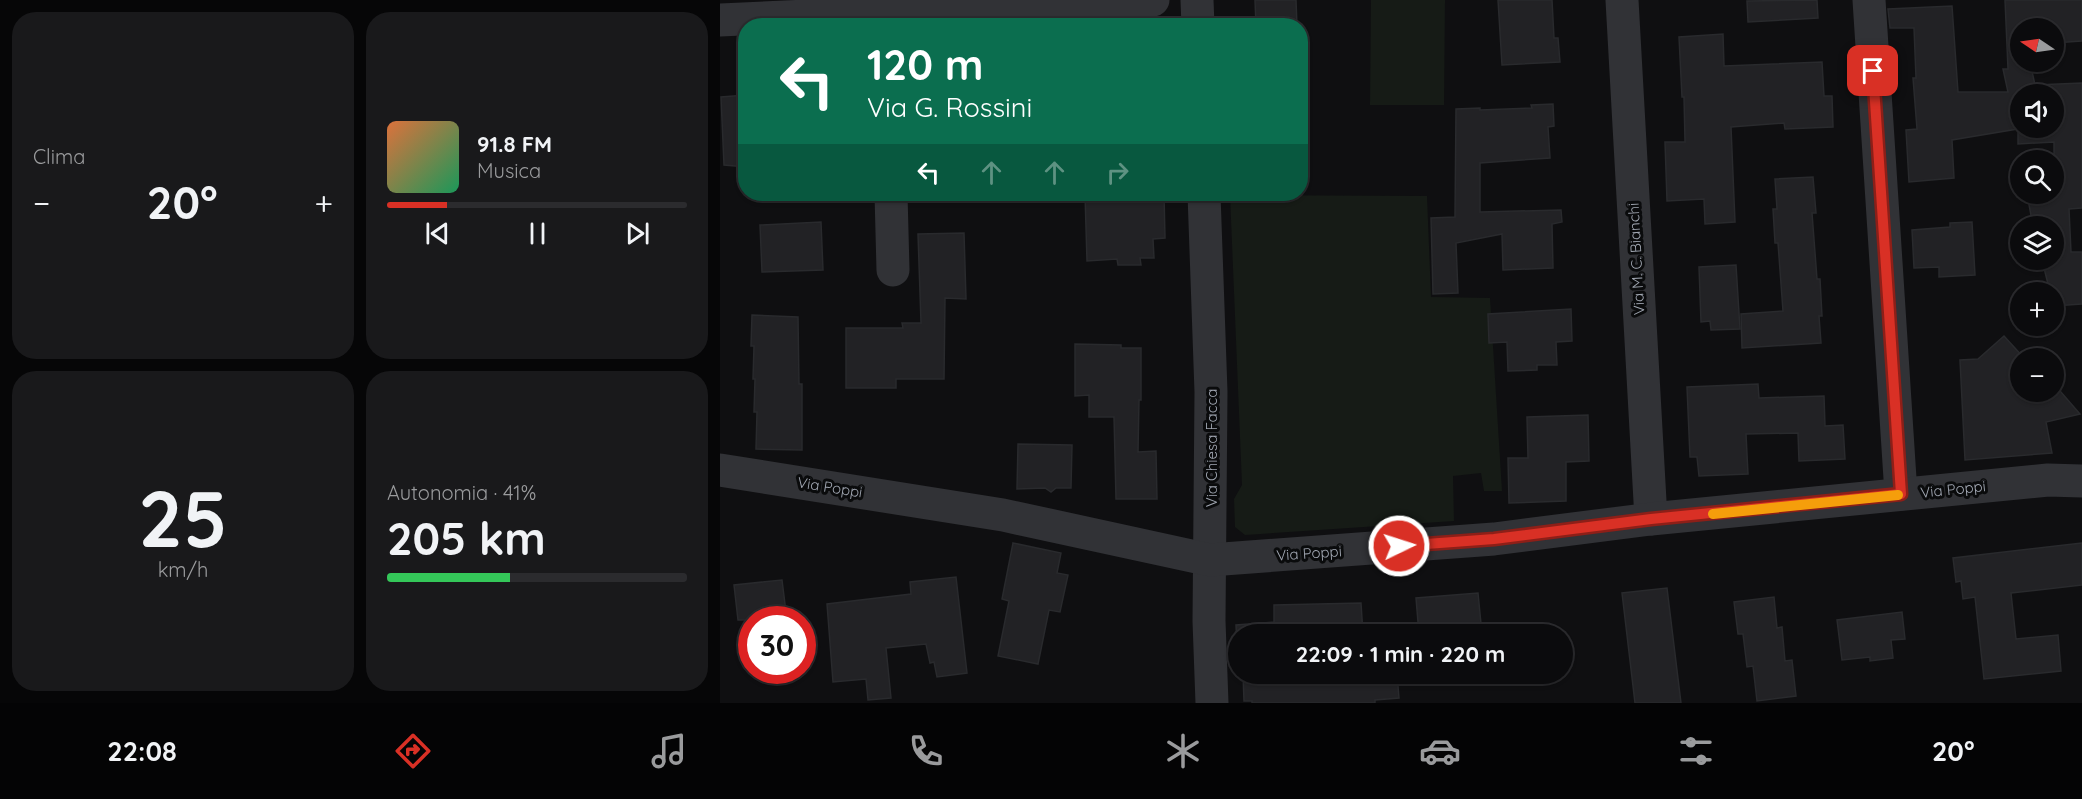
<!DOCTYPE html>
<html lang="it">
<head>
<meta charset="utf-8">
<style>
	:root { --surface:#0b0b0d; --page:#19191b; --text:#f1f3f6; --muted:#9a9b9d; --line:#2b2b2e; --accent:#d93025 }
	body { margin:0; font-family:Quicksand,sans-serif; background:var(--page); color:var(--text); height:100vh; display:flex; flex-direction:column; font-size:22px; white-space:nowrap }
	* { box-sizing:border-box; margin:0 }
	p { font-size:20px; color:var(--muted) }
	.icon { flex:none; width:33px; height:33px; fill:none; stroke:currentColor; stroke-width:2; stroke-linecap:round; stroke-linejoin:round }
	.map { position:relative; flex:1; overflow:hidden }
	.side { display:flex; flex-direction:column; gap:12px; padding:12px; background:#060607; width:720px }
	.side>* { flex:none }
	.guide { position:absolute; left:18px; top:18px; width:570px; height:183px; border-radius:24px; box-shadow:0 2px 4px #0004,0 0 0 2px var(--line); background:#0b6e4f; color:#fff; overflow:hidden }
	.needle { width:39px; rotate:283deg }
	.tools { position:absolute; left:1290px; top:18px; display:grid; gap:12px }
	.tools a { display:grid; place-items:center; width:54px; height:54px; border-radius:50%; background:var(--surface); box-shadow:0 2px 4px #0004,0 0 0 2px var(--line); font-size:30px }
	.speed { position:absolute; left:18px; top:606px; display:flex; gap:12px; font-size:30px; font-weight:700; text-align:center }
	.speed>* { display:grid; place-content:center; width:78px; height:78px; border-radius:50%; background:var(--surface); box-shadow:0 2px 4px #0004,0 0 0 2px var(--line); line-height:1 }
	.speed .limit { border:9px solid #d22; background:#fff; color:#111 }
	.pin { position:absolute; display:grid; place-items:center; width:51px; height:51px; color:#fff; margin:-26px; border-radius:12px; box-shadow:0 3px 9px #0006 }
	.me { position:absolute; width:66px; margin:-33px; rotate:86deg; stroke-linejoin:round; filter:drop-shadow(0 0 4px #0008) }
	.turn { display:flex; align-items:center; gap:21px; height:126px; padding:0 30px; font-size:27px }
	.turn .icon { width:78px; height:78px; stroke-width:2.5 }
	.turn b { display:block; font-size:42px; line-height:51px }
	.lanes { display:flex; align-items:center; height:57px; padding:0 30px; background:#0003; justify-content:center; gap:30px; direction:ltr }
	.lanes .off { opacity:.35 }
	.big { font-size:45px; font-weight:700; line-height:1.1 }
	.side .tile { flex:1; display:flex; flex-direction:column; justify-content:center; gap:9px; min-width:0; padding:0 21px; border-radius:24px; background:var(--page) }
	.side .dial { align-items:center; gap:0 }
	.dial b { font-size:78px; line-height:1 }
	.song { display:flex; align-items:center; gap:18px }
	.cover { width:72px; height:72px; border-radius:9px; background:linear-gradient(135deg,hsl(20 70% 55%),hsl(150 70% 35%)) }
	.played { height:6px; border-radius:3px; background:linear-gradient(90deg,var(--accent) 20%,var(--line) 20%) }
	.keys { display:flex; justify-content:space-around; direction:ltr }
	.heat { display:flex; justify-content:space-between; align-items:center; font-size:33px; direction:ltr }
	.charge { height:9px; border-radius:4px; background:linear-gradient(90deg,#34c759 41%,var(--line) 0) }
	.side .tiles { flex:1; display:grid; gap:12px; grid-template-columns:repeat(2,1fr) }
	.trip { position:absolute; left:508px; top:624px; width:345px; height:60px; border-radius:30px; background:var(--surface); box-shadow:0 2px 4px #0004,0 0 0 2px var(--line); font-weight:700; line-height:60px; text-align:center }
	.dock { display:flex; height:96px; justify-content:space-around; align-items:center; background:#040405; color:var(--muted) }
	.dock .icon { width:42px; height:42px }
	.dock .active { color:var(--accent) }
	.dock b { font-size:27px; color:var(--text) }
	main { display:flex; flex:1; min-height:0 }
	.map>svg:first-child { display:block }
	.green { fill:#161b16 }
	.building { fill:#222225; stroke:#292a2d; stroke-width:1.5; fill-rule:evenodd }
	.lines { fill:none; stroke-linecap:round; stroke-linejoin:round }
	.minor { stroke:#313236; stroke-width:33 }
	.route-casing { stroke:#8d1f18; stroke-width:15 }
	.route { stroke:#d93025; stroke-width:10 }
	.slow { stroke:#f59e0b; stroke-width:10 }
	.labels { text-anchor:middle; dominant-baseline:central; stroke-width:6; stroke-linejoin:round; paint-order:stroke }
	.street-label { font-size:15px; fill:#a1a7b2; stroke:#0a0b0c }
</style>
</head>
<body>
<main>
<section class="side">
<div class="tiles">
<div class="tile"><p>Clima</p>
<div class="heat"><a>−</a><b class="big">20°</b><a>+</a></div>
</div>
<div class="tile">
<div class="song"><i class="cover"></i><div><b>91.8 FM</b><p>Musica</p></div></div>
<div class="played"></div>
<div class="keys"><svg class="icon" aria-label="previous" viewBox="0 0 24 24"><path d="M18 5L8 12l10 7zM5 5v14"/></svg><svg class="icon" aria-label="pause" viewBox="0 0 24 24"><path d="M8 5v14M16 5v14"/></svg><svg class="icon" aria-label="next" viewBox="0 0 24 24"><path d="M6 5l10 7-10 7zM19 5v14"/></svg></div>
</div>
<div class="tile dial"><b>25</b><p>km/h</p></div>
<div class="tile"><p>Autonomia · 41%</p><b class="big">205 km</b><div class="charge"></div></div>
</div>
</section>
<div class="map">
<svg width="1362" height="703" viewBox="0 0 1362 703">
	<rect width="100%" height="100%" fill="#0f0f11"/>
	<g class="green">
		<polygon points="651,0 725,0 724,105 650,105"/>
		<polygon points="510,195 707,196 711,297 770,298 782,491 764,491 761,473 733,476 734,521 525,535 515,527 514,499 522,485"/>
	</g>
	<g class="building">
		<polygon points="535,0 576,0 577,26 536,26"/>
		<polygon points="778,0 832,0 834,38 838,38 840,62 782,65"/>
		<polygon points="1097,0 1098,18 1028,22 1027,1"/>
		<path d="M 1285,0 L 1362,0 L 1362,41 L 1334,43 L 1334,28 L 1300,28 L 1300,62 L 1310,62 L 1315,85 L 1362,83 L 1362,208 L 1349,209 L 1351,252 L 1362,252 L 1362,304 L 1334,306 L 1334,292 L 1330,292 L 1322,260 L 1334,260 L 1334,226 L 1313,226 L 1307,194 L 1334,194 L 1334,142 L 1298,144 L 1298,129 L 1232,140 L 1234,178 L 1189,182 L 1186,130 L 1197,129 L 1193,78 L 1196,78 L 1194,28 L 1170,28 L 1168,9 L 1232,6 L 1238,92 L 1288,92 L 1283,69 L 1288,69 ZM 1300,94 L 1334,94 L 1334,128 L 1300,128 Z"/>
		<polygon points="1003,34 1004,66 1102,62 1104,96 1112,96 1113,127 1065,129 1064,123 1011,127 1015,222 985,224 984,199 947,201 945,142 965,142 964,97 962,97 959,37"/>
		<polygon points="26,95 26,167 4,165 1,97"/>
		<polygon points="833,104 834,126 828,127 830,158 760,163 760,212 841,210 842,222 832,224 833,268 783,270 782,234 736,243 738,293 713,294 711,218 735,217 736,109 760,108 760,110 812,108 811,105"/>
		<polygon points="1093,177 1096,213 1092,213 1097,279 1100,279 1102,316 1099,316 1101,343 1022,348 1021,314 1063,311 1058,243 1055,243 1053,209 1057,209 1055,179"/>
		<polygon points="365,194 444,194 445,238 433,239 434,258 420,258 421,265 398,265 397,259 367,261"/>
		<polygon points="101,222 103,270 42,272 40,225"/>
		<polygon points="1252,222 1255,275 1219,277 1219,267 1194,268 1192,230 1230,227 1230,223"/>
		<polygon points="244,233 246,299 225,298 224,379 176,379 176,388 126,388 126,328 183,328 182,323 201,323 198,234"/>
		<polygon points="1016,265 1020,329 991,330 990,321 981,322 979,267"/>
		<polygon points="851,309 852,341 836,342 837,365 817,365 817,370 788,371 787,342 769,343 768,314"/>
		<polygon points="32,315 78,317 79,384 82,384 82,450 36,449 37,412 34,412 35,379 33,379 34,346 31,346"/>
		<polygon points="1284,336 1304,358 1300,358 1300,392 1334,392 1334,384 1360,414 1326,422 1332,453 1245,460 1240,360 1258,359"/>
		<polygon points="355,344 401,345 401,348 421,348 421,400 419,400 418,452 436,451 437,499 396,499 394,417 369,417 369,395 355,396"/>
		<polygon points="1038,384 1039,398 1104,396 1105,426 1123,425 1125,459 1079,461 1078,433 1026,434 1028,474 979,476 977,457 970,457 967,387"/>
		<polygon points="868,415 869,461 846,462 846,501 789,503 788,458 808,458 807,417"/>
		<polygon points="298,444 352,445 351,488 336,488 331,492 325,488 297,489"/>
		<polygon points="293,543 341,553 337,573 348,575 340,612 329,610 318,664 278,656 289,601 282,599"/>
		<polygon points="1362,543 1362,585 1291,593 1296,639 1338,635 1341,671 1264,679 1255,597 1243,599 1241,581 1236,582 1233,558"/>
		<polygon points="236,577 247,673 217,677 214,662 210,663 206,644 166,648 171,698 148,700 146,679 113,682 107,604 191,594 190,582"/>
		<polygon points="62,580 67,620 18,620 14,585"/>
		<polygon points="947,588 961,703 915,703 902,593"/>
		<polygon points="758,593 762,634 699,634 696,598"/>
		<polygon points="1054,597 1057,628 1062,627 1065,661 1072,660 1076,696 1037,701 1033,666 1027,667 1023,634 1018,634 1014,602"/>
		<polygon points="641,603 643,634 519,634 519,647 517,647 516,625 554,622 554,605"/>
		<polygon points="1182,612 1185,639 1171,640 1173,658 1150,661 1150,657 1122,660 1117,620"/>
		<polygon points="523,674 677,674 679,698 655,700 655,703 532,703 532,701 524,701"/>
	</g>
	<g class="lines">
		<g class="minor">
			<polyline points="477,0 478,26"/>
			<polyline points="902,0 931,519"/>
			<polyline points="1149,0 1181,494"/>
			<polyline points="0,20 433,0"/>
			<polyline points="171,194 173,270"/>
			<polyline points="484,194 491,392 489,621 492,703"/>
			<polyline points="0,470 283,515 490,560 774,539 931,519 1328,480 1362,481"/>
		</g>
	</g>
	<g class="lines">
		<g class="route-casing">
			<polyline id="route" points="679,546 774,539 931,519 1181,494 1153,71"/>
		</g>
		<use href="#route" class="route"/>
		<polyline class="slow" points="993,514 1178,495"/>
	</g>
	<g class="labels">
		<g class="street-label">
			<text transform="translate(916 259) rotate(-93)">Via M. C. Bianchi</text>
			<text transform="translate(491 448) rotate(-90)">Via Chiesa Facca</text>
			<text transform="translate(110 487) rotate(9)">Via Poppi</text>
			<text transform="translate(1233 489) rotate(-6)">Via Poppi</text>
			<text transform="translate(589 553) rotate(-4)">Via Poppi</text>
		</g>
	</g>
</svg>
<div class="tools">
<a><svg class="needle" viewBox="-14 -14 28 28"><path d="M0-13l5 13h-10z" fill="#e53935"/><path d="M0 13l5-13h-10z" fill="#9a9b9d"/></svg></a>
<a><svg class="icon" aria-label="sound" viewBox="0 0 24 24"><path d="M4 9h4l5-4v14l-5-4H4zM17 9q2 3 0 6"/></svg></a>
<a><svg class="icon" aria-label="search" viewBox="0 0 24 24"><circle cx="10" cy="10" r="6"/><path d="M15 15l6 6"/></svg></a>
<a><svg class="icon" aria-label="layers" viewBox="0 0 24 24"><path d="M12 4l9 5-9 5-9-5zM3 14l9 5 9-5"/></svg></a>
<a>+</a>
<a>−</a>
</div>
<div class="speed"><div class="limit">30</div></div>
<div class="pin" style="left:1153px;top:71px;background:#d93025"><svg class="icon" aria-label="arrive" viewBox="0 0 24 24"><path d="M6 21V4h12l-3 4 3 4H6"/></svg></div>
<svg class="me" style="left:679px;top:546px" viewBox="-20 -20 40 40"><circle r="17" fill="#d93025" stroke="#fff" stroke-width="3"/><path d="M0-11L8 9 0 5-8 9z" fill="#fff"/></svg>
<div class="trip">22:09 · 1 min · 220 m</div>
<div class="guide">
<div class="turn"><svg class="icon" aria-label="left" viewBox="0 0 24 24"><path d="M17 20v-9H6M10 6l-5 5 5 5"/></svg><div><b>120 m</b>Via G. Rossini</div></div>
<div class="lanes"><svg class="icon" aria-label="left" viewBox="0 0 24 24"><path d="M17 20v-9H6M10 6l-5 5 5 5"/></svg><svg class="icon off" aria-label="ahead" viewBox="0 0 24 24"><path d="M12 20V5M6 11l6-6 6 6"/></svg><svg class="icon off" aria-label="ahead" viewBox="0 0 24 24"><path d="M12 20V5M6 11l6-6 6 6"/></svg><svg class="icon off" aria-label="right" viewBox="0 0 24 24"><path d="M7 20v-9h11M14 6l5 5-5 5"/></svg></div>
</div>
</div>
</main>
<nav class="dock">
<b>22:08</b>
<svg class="icon active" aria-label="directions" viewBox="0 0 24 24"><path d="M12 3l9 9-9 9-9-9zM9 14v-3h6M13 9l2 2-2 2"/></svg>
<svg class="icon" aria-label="music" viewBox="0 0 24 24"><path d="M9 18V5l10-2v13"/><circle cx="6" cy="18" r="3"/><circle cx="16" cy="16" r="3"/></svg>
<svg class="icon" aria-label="phone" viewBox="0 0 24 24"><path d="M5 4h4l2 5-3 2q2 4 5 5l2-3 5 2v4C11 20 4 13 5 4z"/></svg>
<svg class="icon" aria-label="climate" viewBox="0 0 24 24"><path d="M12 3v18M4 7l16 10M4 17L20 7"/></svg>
<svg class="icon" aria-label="car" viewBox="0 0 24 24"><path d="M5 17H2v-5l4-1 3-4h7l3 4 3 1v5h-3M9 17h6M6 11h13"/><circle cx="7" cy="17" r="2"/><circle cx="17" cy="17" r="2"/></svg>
<svg class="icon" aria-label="filters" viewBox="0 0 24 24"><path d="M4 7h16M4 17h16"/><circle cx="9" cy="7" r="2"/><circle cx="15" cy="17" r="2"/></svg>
<b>20°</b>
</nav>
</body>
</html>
